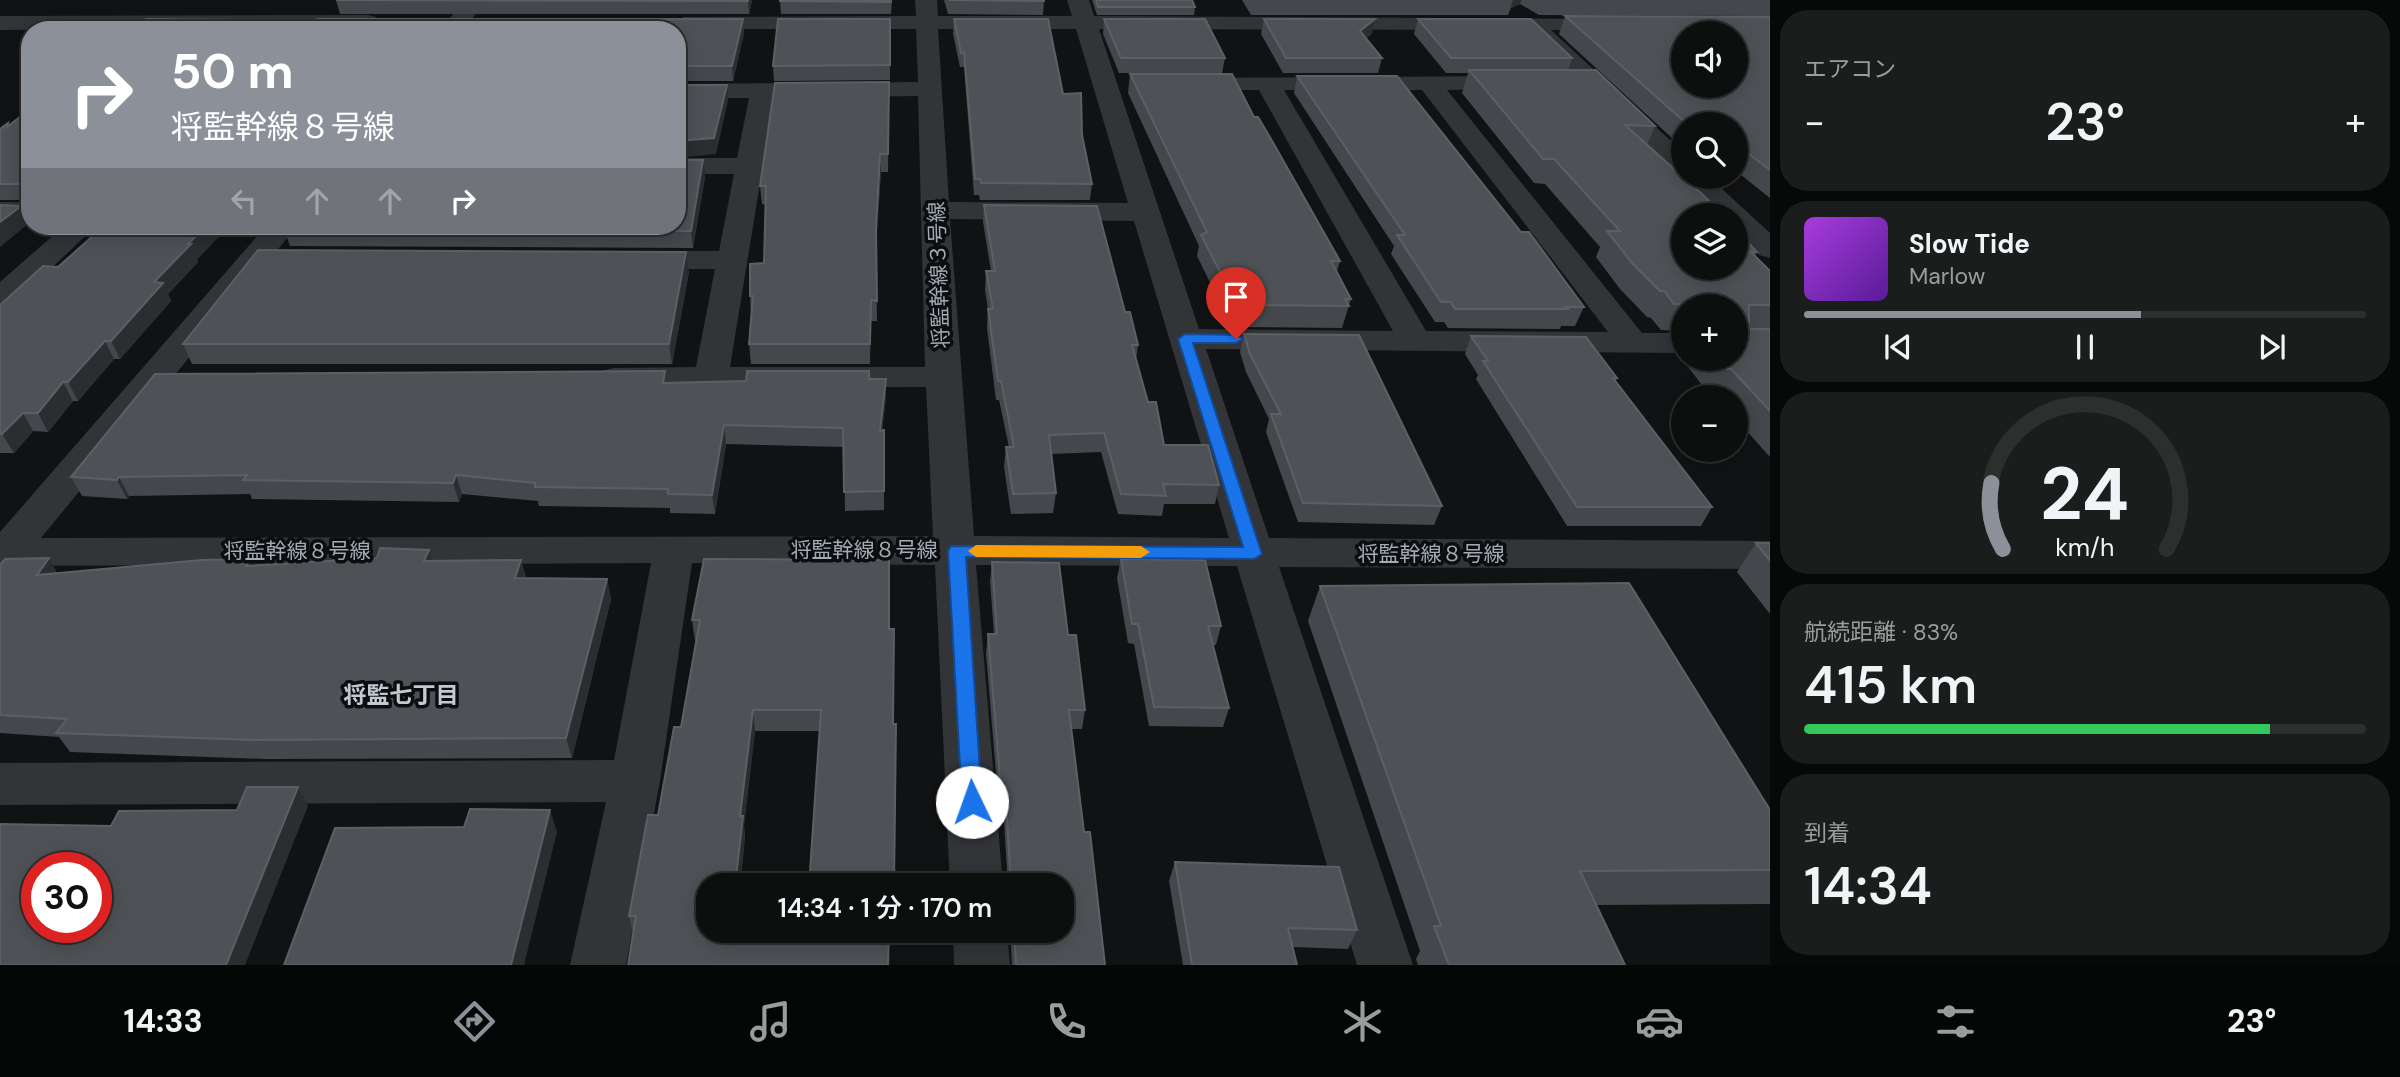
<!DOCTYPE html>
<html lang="ja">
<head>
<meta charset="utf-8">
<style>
	:root { --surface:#0d0e0e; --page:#1b1c1c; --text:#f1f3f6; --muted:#9a9c9e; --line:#2d2e2e; --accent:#8c9099 }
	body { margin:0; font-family:"DM Sans","Noto Sans JP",sans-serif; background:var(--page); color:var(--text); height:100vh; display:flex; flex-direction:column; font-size:26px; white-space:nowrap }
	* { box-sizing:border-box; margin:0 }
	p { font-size:23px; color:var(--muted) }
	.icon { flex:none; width:38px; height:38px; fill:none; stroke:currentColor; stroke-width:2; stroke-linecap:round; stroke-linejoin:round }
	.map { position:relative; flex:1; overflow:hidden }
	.sheet { display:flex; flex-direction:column; gap:10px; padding:10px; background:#070808; width:630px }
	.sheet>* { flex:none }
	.hud { position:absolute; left:21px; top:21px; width:665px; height:214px; border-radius:28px; box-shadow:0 4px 18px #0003,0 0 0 2px var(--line); background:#8c9099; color:#fff; overflow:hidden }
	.controls { position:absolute; left:1671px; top:21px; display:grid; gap:14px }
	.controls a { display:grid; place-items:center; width:77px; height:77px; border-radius:50%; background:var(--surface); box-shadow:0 4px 18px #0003,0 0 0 2px var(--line); font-size:35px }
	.speed { position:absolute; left:21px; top:852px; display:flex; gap:14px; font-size:35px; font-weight:700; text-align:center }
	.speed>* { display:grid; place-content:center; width:91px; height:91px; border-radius:50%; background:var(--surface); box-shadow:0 4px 18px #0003,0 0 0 2px var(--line); line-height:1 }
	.speed .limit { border:10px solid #d22; background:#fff; color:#111 }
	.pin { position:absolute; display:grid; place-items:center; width:60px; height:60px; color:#fff; margin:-72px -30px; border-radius:50% 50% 50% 0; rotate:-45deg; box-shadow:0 0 7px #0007 }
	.pin .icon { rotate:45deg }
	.me { position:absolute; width:77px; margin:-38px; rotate:357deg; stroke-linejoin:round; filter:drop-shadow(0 0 5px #0008) }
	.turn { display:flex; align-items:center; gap:24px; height:147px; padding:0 35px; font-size:32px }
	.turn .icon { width:91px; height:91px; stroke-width:2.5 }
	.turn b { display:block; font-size:49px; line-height:60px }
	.lanes { display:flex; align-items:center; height:66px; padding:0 35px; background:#0003; justify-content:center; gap:35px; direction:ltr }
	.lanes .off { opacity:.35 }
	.big { font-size:52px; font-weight:600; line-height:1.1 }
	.sheet .widget { flex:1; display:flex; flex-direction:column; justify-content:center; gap:10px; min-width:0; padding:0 24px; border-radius:28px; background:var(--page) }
	.sheet .dial { align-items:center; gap:0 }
	.dial svg { height:182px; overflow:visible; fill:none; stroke:var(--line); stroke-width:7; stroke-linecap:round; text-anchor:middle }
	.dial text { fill:var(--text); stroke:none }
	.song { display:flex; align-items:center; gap:21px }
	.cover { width:84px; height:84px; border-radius:10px; background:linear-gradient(135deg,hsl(280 70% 55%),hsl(270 70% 35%)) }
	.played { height:7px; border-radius:4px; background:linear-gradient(90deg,var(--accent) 60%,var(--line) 60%) }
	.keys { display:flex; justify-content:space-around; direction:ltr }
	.heat { display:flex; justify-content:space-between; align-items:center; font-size:38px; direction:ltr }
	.charge { height:10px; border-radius:5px; background:linear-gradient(90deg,#34c759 83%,var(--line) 0) }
	.trip { position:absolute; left:696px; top:873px; width:378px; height:70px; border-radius:28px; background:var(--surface); box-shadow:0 4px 18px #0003,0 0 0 2px var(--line); font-weight:600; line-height:70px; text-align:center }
	.menu { display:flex; height:112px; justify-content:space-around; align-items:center; background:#050606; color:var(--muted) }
	.menu .icon { width:49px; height:49px }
	.menu .selected { color:var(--accent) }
	.menu b { font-size:32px; color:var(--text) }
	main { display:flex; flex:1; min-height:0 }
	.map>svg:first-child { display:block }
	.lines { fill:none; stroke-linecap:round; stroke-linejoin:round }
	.minor { fill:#323438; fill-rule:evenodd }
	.wall { fill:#44474b }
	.shaded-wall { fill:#2b2e30 }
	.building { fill:#4e5256; stroke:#5b6065; stroke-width:2; fill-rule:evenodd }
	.route { fill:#1a73e8; stroke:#114b97; stroke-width:2 }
	.slow { fill:#f59e0b }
	.labels { text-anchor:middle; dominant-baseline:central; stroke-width:7; stroke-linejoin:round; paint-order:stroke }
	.street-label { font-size:21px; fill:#a2abb4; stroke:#0c0d0e }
	.neighbourhood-label { font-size:23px; font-weight:bold; fill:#c3c9d0; stroke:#0c0d0e }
</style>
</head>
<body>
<main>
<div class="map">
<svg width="1770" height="965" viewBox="0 0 1770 965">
	<rect width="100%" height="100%" fill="#111213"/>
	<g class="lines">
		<g class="minor">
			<polygon points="465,0 487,0 463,30 440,30"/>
			<path d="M 915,0 L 937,0 L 938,16 L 1072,16 L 1067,0 L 1089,0 L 1094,16 L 1622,19 L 1625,24 L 1614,31 L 1551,30 L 1684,153 L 1684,177 L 1709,177 L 1770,233 L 1770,258 L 1759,255 L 1736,233 L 1736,215 L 1718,215 L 1683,183 L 1680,175 L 1674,174 L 1525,30 L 1099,29 L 1199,329 L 1393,331 L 1259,90 L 1186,90 L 1177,88 L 1174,83 L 1177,78 L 1518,76 L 1527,78 L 1530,83 L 1527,88 L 1447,90 L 1642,333 L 1684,333 L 1684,353 L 1206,349 L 1269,538 L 1770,541 L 1770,569 L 1279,567 L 1413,965 L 1357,965 L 1237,566 L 976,565 L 1003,886 L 950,886 L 935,565 L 692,563 L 660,781 L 626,965 L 570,965 L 606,802 L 0,805 L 0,763 L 614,760 L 651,563 L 0,566 L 0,532 L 266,226 L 297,226 L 41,538 L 933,536 L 926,387 L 613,388 L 601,385 L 596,378 L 601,371 L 613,368 L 696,367 L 715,269 L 635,269 L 624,266 L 620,260 L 624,254 L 635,251 L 719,251 L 734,174 L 677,174 L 677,158 L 737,158 L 749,98 L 677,98 L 677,84 L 918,82 L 916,29 L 691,29 L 680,22 L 683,17 L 916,16 ZM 938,29 L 1076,29 L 1128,203 L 949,202 ZM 1284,90 L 1422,90 L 1608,332 L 1426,331 ZM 918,96 L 925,367 L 730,367 L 774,98 ZM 950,219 L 1134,221 L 1229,538 L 974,536 Z"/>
			<polygon points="368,15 376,17 379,22 376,27 0,30 0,16"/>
			<rect x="0" y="202" width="30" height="18"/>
			<polygon points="64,226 96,226 11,306 0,309 0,282"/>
			<polygon points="953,931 1007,931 1010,965 954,965"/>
		</g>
	</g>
	<g class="wall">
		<polygon points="336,0 752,0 749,14 340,14"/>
		<polygon points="780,0 892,0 891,14 781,14"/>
		<polygon points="944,0 1044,0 1043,15 948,14"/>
		<polygon points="1092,0 1192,0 1195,7 1194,15 1097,15"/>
		<polygon points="1242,0 1770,0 1770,16 1539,15 1520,4 1511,8 1508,15 1251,15"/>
		<polygon points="1565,16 1770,17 1770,198 1736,171 1736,124 1684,124 1684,149 1559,34"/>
		<polygon points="743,19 744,33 733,81 677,81 677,30"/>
		<polygon points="890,19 890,80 774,81 773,66"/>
		<polygon points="954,19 1063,94 1082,135 1092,184 1090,200 980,200 979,195 974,195 964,67 960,67 953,34"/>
		<polygon points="1104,19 1225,58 1222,73 1119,73 1103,34"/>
		<polygon points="1264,19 1372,34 1366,38 1382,58 1378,73 1283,73 1261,34"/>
		<polygon points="1418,19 1572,58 1568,70 1655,126 1647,145 1736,229 1757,252 1755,256 1770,271 1770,457 1736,419 1736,397 1710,396 1680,356 1684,349 1684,359 1736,359 1736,306 1684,306 1684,331 1661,330 1651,318 1647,317 1620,289 1596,257 1600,247 1545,184 1534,183 1462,93 1468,73 1446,73 1414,34"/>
		<polygon points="1130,74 1254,117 1340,261 1337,271 1351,299 1342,328 1232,327 1197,256 1199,246 1128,93"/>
		<polygon points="1297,76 1521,232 1584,307 1575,326 1561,326 1560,329 1448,328 1444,322 1435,322 1391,254 1394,246 1294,93"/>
		<polygon points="889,82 888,172 881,172 876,244 877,321 871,321 870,364 751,364 749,344 751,316 750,296 764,263 766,205 762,204 760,186"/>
		<polygon points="30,109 24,200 0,200 0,129 8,123 9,125"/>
		<polygon points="705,177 693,248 290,246 284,229"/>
		<polygon points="984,205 1125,312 1138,345 1136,359 1148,402 1164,445 1219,485 1215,504 1164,504 1162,516 1118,514 1101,452 1051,454 1056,493 1053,513 1011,514 1004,467 1006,447 1009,447 999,400 996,400 987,328 988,309 985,290 986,271 991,271 983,222"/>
		<polygon points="197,260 198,262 168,294 171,301 120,359 114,359 78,401 73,401 48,432 33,431 14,453 0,453 0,305 58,267"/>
		<polygon points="689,272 672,364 192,364 183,344"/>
		<polygon points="1244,334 1442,506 1434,525 1298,522 1266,432 1269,419 1246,372 1240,352"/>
		<polygon points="1471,336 1617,378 1616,381 1712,507 1701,526 1567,526 1476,379 1478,375 1465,354"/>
		<polygon points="869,379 886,397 882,431 884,430 884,510 845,511 844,447 726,444 715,514 670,513 670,508 539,506 538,501 462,494 459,502 252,499 250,494 129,496 127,499 82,496 71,477 667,383"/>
		<polygon points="1756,543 1770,543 1770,614 1737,572"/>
		<polygon points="429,550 432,561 521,560 526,578 607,579 611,599 572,758 265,759 70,752 59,737 0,733 0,565 58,573 254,565 377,558"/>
		<polygon points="1121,559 1221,626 1216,645 1213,645 1229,708 1223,727 1149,726 1134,644 1128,643 1117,578"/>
		<polygon points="889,560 820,731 755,731 744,825 745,836 735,940 805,940 806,931 894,931 894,934 889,934 889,965 633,933 629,916 658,815 681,727 696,641 695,641 692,620"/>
		<polygon points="992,562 1068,635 1085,710 1082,729 1071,729 1084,832 1105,965 1012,965 1010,931 1062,931 1062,886 1008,886 1004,822 1000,822 986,653 988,634 994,634 990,581"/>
		<polygon points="1320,586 1770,810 1770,904 1596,905 1625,965 1418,965 1416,959 1420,951 1308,621"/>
		<polygon points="1175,862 1357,930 1348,949 1292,947 1297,965 1183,965 1169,881"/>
	</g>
	<g class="shaded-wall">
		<polygon points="748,0 752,0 749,14 748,1"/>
		<polygon points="1513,0 1522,0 1520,4 1511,8 1508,15"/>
		<polygon points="743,19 744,33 733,81 732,66"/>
		<polygon points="1375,19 1372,34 1356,45 1360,31"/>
		<polygon points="235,20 238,30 223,30"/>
		<polygon points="727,85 728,101 716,154 677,158 677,141"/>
		<polygon points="880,154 881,172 876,249 876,229"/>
		<polygon points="703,160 705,177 693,248 691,231"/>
		<polygon points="30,197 30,213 24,202"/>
		<polygon points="21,206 29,223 0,247 0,222"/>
		<polygon points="206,226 229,226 197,260 198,262 168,294 171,301 120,359 111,341 154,282 188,244"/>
		<polygon points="686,252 689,272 672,364 669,344"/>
		<polygon points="105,341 114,359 78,401 68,382"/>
		<polygon points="886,379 886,397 880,449 880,431"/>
		<polygon points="63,382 73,401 48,432 38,413"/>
		<polygon points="23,413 33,431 14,453 2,434"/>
		<polygon points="724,425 726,444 715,514 712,495"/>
		<polygon points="456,475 462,494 459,502 453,483"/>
		<polygon points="119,477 129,496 127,499 117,480"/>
		<polygon points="429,550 435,569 424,561"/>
		<polygon points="49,558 60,578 37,575"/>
		<polygon points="251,559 260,578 246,566"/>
		<polygon points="521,560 526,579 515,578"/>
		<polygon points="607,579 611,599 572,758 566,738"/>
		<polygon points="753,710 755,731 744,825 745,836 740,886 735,886 740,816"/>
		<polygon points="298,787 308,806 245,965 226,965"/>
		<polygon points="550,810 557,832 524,965 511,965"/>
		<polygon points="731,931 736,931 733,959 730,940"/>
	</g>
	<g class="building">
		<polygon points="336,0 748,0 748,1"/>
		<polygon points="780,0 891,0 891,2 780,1"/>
		<polygon points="949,0 1044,0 1044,1"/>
		<polygon points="1096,0 1192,0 1195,7 1098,7"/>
		<path d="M 1565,16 L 1770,17 L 1770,170 L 1736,144 L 1736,124 L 1687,124 ZM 1684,33 L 1736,33 L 1736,86 L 1684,86 Z"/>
		<polygon points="146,19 235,20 223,30 132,30"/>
		<polygon points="317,19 743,19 732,66 677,66 677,30 306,30"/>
		<polygon points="778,19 890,19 890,65 773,66"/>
		<polygon points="954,19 1048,19 1063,94 1081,93 1082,135 1092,184 981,183 980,179 975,179 964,52 961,53"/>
		<polygon points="1104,19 1205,19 1225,58 1121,58"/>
		<polygon points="1264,19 1375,19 1360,31 1382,58 1286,58"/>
		<polygon points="1418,19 1531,19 1572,58 1451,58"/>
		<polygon points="1469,70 1596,70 1655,126 1625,125 1702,194 1723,215 1684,215 1684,268 1736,268 1736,229 1757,252 1751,252 1770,271 1770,305 1749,305 1749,329 1770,329 1770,411 1731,369 1726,369 1717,359 1736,359 1736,306 1700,306 1699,304 1674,304 1664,291 1660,291 1632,263 1607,231 1620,231 1554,159 1543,159"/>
		<polygon points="1130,74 1232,74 1254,117 1258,117 1271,139 1340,261 1331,261 1351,299 1345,299 1349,306 1237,305 1201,235 1207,232"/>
		<polygon points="1297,76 1397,76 1521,232 1529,232 1584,307 1566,307 1568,309 1455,309 1451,302 1441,302 1397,235 1405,235"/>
		<polygon points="889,82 888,154 880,154 876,229 877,301 871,300 870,344 749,344 753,296 750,296 750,264 764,263 766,186 760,186 775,83"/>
		<polygon points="677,85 727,85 714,138 677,141"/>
		<polygon points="30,109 30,197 24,202 24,184 0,184 0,129 8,123 7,127"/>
		<polygon points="677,160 703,160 691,231 284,229 287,226 677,226"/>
		<polygon points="0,205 21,206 0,222"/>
		<polygon points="984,205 1097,206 1125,312 1130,312 1138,345 1132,345 1148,402 1156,402 1164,445 1208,445 1219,485 1163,484 1166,496 1121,494 1104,433 1049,435 1056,493 1013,494 1006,447 1014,447 1001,381 998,381 988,309 993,309 986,271 995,271"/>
		<polygon points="104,226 206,226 188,244 191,244 154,282 163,283 111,341 105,341 68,382 63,382 38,413 23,413 2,434 0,434 0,305 43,266 58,267"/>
		<polygon points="258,250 686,252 669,344 183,344"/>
		<polygon points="1244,334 1359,335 1442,506 1303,503 1271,414 1281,414 1250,354"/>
		<polygon points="1471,336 1586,337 1617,378 1613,378 1712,507 1577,507 1483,361 1488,361"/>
		<polygon points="665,371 663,383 746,381 747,371 869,371 869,379 886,379 880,431 884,430 884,491 844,492 843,428 724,425 712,495 668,494 668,489 535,487 535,483 456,475 453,483 243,480 247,475 119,477 117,480 71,477 155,374"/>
		<polygon points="1756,543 1770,543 1770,561"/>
		<polygon points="380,548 429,550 424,561 521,560 515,578 607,579 566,738 254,740 56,733 67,719 0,715 0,565 5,559 49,558 37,575 202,560 251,559 246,566 377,558"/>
		<polygon points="704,559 889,560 889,629 894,629 893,724 896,724 894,886 809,886 821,710 753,710 740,816 743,816 735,886 709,886 709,931 731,931 730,940 805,940 806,931 889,931 888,965 628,965 636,916 629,916 648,815 658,815 674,727 681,727 700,620 692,620"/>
		<polygon points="1121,559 1205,560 1221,626 1208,626 1229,708 1154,707 1138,624 1132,624"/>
		<polygon points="992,562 1059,563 1068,635 1076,635 1085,710 1069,710 1084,832 1090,832 1105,965 1016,965 1014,931 1062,931 1062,886 1011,886 1006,803 1002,803 988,634 997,634"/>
		<polygon points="1629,583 1770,810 1770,870 1580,871 1625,965 1449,965 1434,926 1441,926 1320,586"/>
		<path d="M 247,787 L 298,787 L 226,965 L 0,965 L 0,824 L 111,826 L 119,811 L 237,810 ZM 37,868 L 96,868 L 96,928 L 37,928 Z"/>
		<polygon points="470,809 550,810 511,965 284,965 335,828 464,827"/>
		<polygon points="1175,862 1339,867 1357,930 1288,928 1297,965 1192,965"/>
	</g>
	<polygon class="route" points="1185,334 1236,335 1243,339 1236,343 1193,343 1262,554 1254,559 966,557 982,802 979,808 972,811 965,808 962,802 948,551 951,546 1243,547 1178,339"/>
	<polygon class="slow" points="976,545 1141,546 1150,552 1141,558 976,557 968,551"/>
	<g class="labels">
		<g class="street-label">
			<text transform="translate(939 275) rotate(-92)">将監幹線３号線</text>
			<text x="864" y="550">将監幹線８号線</text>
			<text x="297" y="551">将監幹線８号線</text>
			<text x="1431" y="554">将監幹線８号線</text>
		</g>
		<g class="neighbourhood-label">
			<text x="401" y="695">将監七丁目</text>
		</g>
	</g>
</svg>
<div class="controls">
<a><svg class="icon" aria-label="sound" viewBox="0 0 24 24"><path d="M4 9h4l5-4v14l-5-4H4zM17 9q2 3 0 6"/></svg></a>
<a><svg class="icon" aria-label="search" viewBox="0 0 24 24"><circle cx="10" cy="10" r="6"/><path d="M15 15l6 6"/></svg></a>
<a><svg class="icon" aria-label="layers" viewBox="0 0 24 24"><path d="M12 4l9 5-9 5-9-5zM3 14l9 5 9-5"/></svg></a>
<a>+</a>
<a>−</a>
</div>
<div class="speed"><div class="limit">30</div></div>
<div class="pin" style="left:1236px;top:339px;background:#d93025"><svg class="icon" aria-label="arrive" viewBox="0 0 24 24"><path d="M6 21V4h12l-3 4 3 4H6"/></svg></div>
<svg class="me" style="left:972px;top:802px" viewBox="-20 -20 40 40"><circle r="19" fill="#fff"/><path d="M0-13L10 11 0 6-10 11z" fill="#1a73e8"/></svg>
<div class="trip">14:34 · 1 分 · 170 m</div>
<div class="hud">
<div class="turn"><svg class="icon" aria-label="right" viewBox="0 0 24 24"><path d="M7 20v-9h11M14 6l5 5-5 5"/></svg><div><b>50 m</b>将監幹線８号線</div></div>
<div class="lanes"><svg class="icon off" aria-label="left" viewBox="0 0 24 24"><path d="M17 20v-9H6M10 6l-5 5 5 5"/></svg><svg class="icon off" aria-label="ahead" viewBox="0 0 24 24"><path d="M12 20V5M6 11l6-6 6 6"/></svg><svg class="icon off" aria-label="ahead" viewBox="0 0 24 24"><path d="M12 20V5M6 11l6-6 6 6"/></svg><svg class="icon" aria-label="right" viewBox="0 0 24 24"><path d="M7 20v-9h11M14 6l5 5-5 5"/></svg></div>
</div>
</div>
<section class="sheet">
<div class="widget"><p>エアコン</p>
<div class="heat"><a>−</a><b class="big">23°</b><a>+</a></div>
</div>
<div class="widget">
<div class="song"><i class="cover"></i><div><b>Slow Tide</b><p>Marlow</p></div></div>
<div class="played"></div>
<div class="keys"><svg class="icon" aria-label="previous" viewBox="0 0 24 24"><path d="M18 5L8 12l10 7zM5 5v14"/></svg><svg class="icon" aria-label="pause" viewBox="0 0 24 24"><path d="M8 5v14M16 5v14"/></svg><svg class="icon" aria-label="next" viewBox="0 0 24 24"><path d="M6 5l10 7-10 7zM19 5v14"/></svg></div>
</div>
<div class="widget dial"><svg viewBox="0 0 100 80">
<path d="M14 69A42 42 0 1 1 86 69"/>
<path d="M14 69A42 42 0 0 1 9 40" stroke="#8c9099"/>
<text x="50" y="56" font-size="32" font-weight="700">24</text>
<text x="50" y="72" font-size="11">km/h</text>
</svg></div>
<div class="widget"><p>航続距離 · 83%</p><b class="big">415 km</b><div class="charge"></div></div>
<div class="widget"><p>到着</p><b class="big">14:34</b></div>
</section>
</main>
<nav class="menu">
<b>14:33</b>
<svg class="icon selected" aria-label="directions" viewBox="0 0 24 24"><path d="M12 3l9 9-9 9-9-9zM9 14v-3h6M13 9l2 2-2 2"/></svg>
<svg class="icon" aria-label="music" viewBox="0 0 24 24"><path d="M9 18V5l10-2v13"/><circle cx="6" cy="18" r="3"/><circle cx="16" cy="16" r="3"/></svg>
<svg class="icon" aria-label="phone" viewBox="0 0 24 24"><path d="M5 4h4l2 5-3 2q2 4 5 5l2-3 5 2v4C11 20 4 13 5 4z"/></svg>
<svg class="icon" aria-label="climate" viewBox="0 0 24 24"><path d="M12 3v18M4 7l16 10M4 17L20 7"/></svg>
<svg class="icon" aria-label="car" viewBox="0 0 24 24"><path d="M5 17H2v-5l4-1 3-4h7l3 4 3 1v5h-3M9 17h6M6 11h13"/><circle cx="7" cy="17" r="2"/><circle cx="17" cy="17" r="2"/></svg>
<svg class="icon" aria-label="filters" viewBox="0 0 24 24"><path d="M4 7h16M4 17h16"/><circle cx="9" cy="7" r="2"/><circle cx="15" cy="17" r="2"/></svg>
<b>23°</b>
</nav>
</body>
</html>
